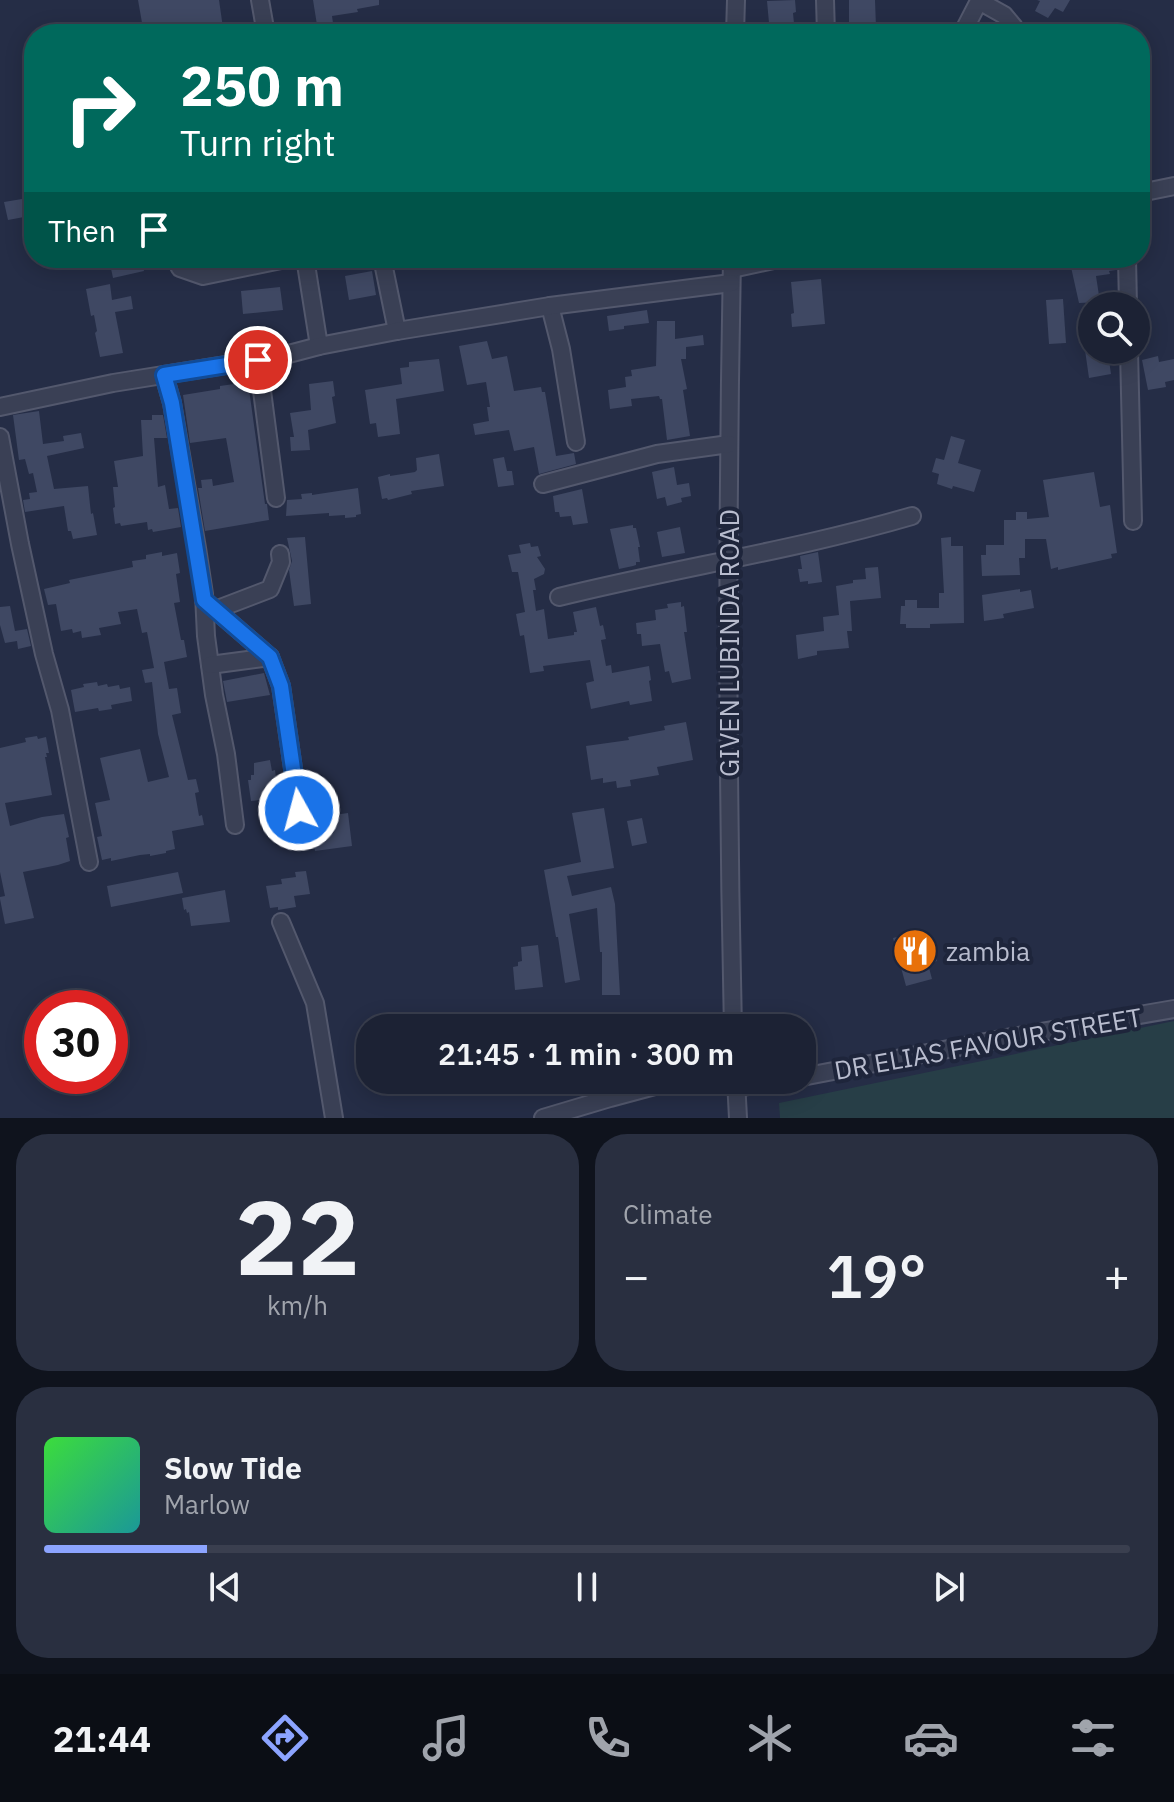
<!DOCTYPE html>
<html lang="en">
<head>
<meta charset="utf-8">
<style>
	:root { --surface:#1c2234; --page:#292f40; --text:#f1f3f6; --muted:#a0a4ac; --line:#3a3f4f; --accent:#8ca4ff }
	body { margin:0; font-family:"IBM Plex Sans",sans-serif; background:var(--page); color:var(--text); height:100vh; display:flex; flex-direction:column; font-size:30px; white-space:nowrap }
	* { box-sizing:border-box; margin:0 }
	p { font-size:26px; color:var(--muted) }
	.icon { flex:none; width:44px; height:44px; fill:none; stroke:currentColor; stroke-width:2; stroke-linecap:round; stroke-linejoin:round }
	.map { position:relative; height:1118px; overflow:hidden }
	.side { display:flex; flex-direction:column; gap:16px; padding:16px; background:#0f131d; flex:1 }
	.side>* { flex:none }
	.guide { position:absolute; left:24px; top:24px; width:1126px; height:244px; border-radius:32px; box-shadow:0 4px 20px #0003,0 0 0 2px var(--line); background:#00695c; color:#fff; overflow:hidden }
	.fabs { position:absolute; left:1078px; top:292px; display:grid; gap:16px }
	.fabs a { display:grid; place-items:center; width:72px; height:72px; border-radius:50%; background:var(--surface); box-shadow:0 4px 20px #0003,0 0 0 2px var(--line); font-size:40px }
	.speed { position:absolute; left:24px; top:990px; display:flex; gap:16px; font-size:40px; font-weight:700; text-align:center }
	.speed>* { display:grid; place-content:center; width:104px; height:104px; border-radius:50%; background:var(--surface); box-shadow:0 4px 20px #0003,0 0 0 2px var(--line); line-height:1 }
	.speed .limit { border:12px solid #d22; background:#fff; color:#111 }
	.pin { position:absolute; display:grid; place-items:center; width:68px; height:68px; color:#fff; margin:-34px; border:4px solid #fff; border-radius:50%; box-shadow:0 2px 8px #0007 }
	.me { position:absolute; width:88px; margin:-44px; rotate:353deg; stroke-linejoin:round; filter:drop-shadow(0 0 6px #0008) }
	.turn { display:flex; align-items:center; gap:28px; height:168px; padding:0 24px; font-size:36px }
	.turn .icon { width:104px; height:104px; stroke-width:2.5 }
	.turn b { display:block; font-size:56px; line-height:68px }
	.then { display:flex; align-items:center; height:76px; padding:0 24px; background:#0003; gap:16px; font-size:30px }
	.big { font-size:60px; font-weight:600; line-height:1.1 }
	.side .card { flex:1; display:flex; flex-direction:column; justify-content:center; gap:12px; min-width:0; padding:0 28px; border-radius:32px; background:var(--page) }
	.side .dial { align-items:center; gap:0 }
	.dial b { font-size:104px; line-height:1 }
	.song { display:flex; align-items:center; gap:24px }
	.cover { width:96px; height:96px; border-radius:12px; background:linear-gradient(135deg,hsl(120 70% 55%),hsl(180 70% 35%)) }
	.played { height:8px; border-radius:4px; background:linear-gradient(90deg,var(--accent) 15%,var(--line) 15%) }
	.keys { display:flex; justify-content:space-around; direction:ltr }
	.heat { display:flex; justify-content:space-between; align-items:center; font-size:44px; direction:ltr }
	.side .tiles { flex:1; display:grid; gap:16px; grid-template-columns:1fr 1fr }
	.card:last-child { grid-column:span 2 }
	.trip { position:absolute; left:356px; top:1014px; width:460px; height:80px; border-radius:32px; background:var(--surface); box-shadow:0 4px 20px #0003,0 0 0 2px var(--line); font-weight:600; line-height:80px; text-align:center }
	.tabs { display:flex; height:128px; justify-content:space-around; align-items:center; background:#0b0e15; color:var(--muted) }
	.tabs .icon { width:56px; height:56px }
	.tabs .current { color:var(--accent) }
	.tabs b { font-size:36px; color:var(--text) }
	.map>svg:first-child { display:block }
	.green { fill:#273e47 }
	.building { fill:#3f4863 }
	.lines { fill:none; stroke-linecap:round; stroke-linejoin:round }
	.minor-casing { stroke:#53586d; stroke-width:20 }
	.minor { stroke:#3a4055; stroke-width:16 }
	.route-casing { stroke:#114b97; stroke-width:20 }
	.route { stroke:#1a73e8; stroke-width:14 }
	.labels { text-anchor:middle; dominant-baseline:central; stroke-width:8; stroke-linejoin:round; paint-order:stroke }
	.street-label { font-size:26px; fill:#b8bcce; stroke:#1e253b }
	.poi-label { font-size:26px; fill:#b8bcce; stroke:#1e253b; text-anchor:start }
</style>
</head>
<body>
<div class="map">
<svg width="1174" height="1118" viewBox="0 0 1174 1118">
	<rect width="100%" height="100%" fill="#252d46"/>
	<polygon class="green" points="1174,1021 1174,1118 780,1118 779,1103"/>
	<g class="building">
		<polygon points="138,0 219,0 223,28 176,34 144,34"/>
		<polygon points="313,0 379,0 379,5 357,9 358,12 332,16 333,23 317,25"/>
		<polygon points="795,0 796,12 793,13 795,34 770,34 767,1"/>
		<polygon points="849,0 875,0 876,27 871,27 871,30 849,29"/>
		<polygon points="1037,0 1070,0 1063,12 1055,8 1048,18 1035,11 1040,1"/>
		<polygon points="34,197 34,241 29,241 24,217 8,220 4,202"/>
		<polygon points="116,258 141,258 144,271 113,278 109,259"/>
		<polygon points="1069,258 1114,258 1116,270 1109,271 1110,274 1096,276 1100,302 1079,303"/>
		<polygon points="372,271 376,295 349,300 345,276"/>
		<polygon points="821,279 825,324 792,327 791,314 794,313 791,282"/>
		<polygon points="110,284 112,300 131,296 133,309 115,312 123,353 100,357 95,333 97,331 94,315 91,316 86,289"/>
		<polygon points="280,287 283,310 243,314 241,291"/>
		<polygon points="1063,299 1066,343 1049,344 1046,300"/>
		<polygon points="647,310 649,323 624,326 624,329 609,331 607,316"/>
		<polygon points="657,321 675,321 675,339 703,335 704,345 686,347 686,359 681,359 687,389 683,390 690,436 667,440 662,399 660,399 659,396 631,399 632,406 610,409 608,390 626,387 625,377 632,376 631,370 656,366"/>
		<polygon points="487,341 492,359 507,356 514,391 541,387 542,392 545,392 556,456 574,453 576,464 539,474 534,447 514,451 509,430 475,435 473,424 489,421 487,407 490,407 486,382 467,385 459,346"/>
		<polygon points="1085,350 1111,350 1112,359 1109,360 1111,374 1089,378"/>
		<polygon points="1158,356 1159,362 1174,359 1174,380 1165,382 1166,387 1148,390 1142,360"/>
		<polygon points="439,359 444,391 396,399 400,434 378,437 376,423 370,424 365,390 402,384 400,368 409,367 409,362"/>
		<polygon points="333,381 335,396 332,397 336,423 308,430 310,450 291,451 290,437 294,437 290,413 311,410 309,384"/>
		<polygon points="248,382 265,504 267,504 269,520 205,531 198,488 202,488 201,480 212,479 213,486 234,482 226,438 190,443 183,395 220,389 220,386"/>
		<polygon points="39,411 43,444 64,441 63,436 81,433 84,448 47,456 54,489 88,486 91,514 93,513 97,535 73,539 71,531 68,531 64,506 25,512 23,500 30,499 29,493 37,492 33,473 29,474 25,459 19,460 13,415"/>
		<polygon points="152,415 163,415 167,438 154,438 158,487 165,485 169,509 178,508 181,527 153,532 152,529 148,530 147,522 121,526 120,523 115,524 113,508 115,507 113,487 118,487 114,461 143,456 141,420 152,420"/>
		<polygon points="951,436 965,440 958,463 981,470 974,492 953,486 952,489 937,484 939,474 932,472 936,458 944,460"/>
		<polygon points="439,454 444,486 411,491 412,494 388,500 387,498 382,499 378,477 390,474 390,476 415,472 417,470 416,458"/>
		<polygon points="504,457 507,471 512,471 514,485 498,487 493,459"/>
		<polygon points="674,467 677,485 689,483 691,496 681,498 682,502 667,506 665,497 657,499 652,472"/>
		<polygon points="1094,472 1100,507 1110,505 1117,553 1111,554 1112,558 1058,570 1058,567 1051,569 1046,539 1025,539 1025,558 1019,558 1020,575 982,576 981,555 986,555 986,545 1004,545 1004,520 1016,520 1016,512 1027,512 1027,519 1049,517 1043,480"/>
		<polygon points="358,488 361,514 356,515 356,517 345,518 345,515 329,516 329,513 286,516 287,500 302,499 301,494 312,493 312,495"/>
		<polygon points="582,489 588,523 573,525 571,516 560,517 559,512 555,512 553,496"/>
		<polygon points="633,525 633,528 636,528 640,547 638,547 640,562 636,562 636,565 633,566 619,569 610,529"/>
		<polygon points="680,527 685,553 662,557 657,532"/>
		<polygon points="305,537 311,604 294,606 289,570 292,561 287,538"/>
		<polygon points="951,537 951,546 963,546 964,623 930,624 930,628 906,628 906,624 900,624 901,606 905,606 905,600 917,600 917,608 939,608 939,593 944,593 941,538"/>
		<polygon points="530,543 531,547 538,546 541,556 537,557 545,569 544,574 534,579 536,590 533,590 536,611 544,609 548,639 574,635 574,632 577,632 573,612 596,607 600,626 603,625 606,639 601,640 606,666 611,665 612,673 649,666 651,680 649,681 652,701 630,705 629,701 591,709 586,683 594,681 590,660 543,666 544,671 530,673 524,635 520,636 516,614 525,612 518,572 512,572 508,555 521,553 519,545"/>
		<polygon points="162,552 162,556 177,553 180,573 176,574 180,602 174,603 181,640 184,640 187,657 164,662 169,689 177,688 181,713 172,715 188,780 196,779 199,792 195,793 199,816 202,815 204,825 172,831 175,849 166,851 166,853 150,856 150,854 140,855 111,861 111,858 102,860 97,837 102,836 95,803 110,800 100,758 140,749 148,782 169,777 158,734 152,682 145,683 142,670 154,668 147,632 142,633 137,609 118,612 121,624 99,628 101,635 82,638 81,631 73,633 72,629 61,631 56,604 48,605 44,589 70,583 69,580 133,567 132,561 146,559 146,555"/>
		<polygon points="818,552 822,582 808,584 808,581 800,582 798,569 802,569 800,556"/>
		<polygon points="878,567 881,598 850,601 852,631 847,631 849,648 817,651 817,655 798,659 796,635 824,631 823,617 839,615 836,586 853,583 853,580 866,579 865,568"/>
		<polygon points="1020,589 1020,592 1031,590 1034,608 1003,614 1004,618 984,621 982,595"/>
		<polygon points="681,602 681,607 684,606 687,632 684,632 691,679 672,683 669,671 665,672 660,644 642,646 641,634 637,634 636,623 656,620 655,610 668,608 667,604"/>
		<polygon points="10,606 15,631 27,629 31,646 18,649 17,641 5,643 0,625 0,607"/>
		<polygon points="264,673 270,695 227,702 223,681"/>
		<polygon points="97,682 98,686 107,684 108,687 119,685 120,689 130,687 132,701 111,705 112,709 99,711 98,708 75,712 71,690 84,687 83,684"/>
		<polygon points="686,722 693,760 657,767 659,775 630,780 631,786 617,788 616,781 603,783 603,778 591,780 586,746 629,740 628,737 665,730 664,726"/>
		<polygon points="37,736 38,739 46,737 49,753 46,753 47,757 45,757 52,795 5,803 10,826 42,817 64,814 69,837 66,838 70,861 58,865 23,872 34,918 5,924 0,899 0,897 5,896 0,872 0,748 26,742 25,738"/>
		<polygon points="270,760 272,771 275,770 280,808 272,809 273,814 261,816 259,800 251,801 248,780 251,780 251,775 254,775 254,763"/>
		<polygon points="604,808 614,868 567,876 572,896 611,887 615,904 620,995 602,995 602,952 600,952 597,908 569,914 580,980 565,983 558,937 556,937 544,870 581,862 572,813"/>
		<polygon points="348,813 352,846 315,851 312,830 336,826 334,815"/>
		<polygon points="642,818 647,843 632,846 627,821"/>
		<polygon points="306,871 310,894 294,896 296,907 278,910 278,907 270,908 266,886 282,884 281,879 296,877 295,872"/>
		<polygon points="178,872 183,893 111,907 107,886"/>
		<polygon points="225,890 230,922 191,926 189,912 187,913 186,909 184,910 182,898"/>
		<polygon points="916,932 918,941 931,938 937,961 928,964 932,979 906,986 893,938"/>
		<polygon points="538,945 543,987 515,990 513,967 518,966 518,962 522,961 521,947"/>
	</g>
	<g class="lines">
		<g class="minor-casing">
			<g id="minor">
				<polyline points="260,0 266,34"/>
				<polyline points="825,0 826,34"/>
				<polyline points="735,34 736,0"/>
				<polyline points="962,34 979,1 1004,15 1014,27 1007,34"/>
				<polyline points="1140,193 1174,186"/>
				<polyline points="175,258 180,268 203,276 291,258"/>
				<polyline points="305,258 319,346"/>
				<polyline points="382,258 397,331"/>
				<path d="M 732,258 C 727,515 727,771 733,1028"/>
				<polyline points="1127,258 1128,306"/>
				<polyline points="732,269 783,258"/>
				<polyline points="550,306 561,349 576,442"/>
				<polyline points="1129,350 1133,521"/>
				<polyline points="258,360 276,498"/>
				<polyline points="164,375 172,403 197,548 204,594 206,636 214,695 226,754 235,825"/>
				<polyline points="0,407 113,383 281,356 319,346 397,331 550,306 731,283"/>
				<polyline points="0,437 20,544 44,654 60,710 89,862"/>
				<polyline points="543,484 657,454 729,444"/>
				<path d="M 559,597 C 676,568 796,550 912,516"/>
				<polyline points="204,600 270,657 281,686 299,810"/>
				<polyline points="215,610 270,589 281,562 280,554"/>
				<polyline points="210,665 270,657"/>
				<polyline points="281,922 315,1003 334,1118"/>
				<polyline points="802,1077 1006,1038 1174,1009"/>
				<polyline points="736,1080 738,1118"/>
				<polyline points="737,1088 783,1080"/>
				<polyline points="543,1118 610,1098 677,1080"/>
			</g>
		</g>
		<use href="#minor" class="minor"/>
	</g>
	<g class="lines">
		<g class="route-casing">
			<polyline id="route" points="258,360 164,375 172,403 204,600 270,657 281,686 299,810"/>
		</g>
		<use href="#route" class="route"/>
	</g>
	<defs>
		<g id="restaurant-disc" transform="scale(2.3)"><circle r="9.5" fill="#e8710a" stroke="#1e253b"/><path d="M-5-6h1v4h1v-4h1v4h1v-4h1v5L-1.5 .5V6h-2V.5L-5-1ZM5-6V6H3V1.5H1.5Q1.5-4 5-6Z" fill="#fff"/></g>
	</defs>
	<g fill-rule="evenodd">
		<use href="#restaurant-disc" x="915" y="951"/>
	</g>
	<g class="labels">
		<g class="street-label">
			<text transform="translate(729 643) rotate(-90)">GIVEN LUBINDA ROAD</text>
			<text transform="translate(988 1043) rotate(-10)">DR ELIAS FAVOUR STREET</text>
		</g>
		<g class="poi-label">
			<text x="946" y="951">zambia</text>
		</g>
	</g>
</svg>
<div class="fabs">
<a><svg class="icon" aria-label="search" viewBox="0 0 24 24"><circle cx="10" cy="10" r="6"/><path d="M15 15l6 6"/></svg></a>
</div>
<div class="speed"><div class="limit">30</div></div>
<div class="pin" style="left:258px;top:360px;background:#d93025"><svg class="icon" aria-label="arrive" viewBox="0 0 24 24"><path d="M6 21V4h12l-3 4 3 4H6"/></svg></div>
<svg class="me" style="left:299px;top:810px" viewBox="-20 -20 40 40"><circle r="17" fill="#1a73e8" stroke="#fff" stroke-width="3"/><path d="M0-11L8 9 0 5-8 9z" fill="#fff"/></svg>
<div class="trip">21:45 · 1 min · 300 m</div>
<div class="guide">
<div class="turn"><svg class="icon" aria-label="right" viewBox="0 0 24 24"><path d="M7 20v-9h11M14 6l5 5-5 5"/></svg><div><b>250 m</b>Turn right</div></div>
<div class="then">Then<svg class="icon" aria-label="arrive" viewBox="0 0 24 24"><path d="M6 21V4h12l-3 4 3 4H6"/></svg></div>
</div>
</div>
<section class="side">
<div class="tiles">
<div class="card dial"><b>22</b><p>km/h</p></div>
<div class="card"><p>Climate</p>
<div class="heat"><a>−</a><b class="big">19°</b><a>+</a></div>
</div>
<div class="card">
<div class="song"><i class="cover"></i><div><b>Slow Tide</b><p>Marlow</p></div></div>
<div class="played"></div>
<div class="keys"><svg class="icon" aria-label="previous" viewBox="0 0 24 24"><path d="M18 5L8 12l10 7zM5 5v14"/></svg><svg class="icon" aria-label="pause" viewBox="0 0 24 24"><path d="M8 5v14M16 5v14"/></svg><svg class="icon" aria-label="next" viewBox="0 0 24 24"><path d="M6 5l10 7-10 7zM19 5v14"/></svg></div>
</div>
</div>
</section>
<nav class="tabs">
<b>21:44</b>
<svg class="icon current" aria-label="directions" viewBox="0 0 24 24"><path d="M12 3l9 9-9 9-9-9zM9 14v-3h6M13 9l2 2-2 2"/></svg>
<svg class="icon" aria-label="music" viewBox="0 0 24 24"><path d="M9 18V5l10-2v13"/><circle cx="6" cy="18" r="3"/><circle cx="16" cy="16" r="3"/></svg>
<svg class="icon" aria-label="phone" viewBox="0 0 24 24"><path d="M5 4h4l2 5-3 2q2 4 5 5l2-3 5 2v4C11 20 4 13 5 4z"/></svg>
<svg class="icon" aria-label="climate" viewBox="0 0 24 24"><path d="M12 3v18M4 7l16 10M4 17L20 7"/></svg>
<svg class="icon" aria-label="car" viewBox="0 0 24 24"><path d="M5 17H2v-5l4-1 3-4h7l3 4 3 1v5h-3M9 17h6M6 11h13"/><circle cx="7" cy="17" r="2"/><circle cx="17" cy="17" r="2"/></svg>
<svg class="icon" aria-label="filters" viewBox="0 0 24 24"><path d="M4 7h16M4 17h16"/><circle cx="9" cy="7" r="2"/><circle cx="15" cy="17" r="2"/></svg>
</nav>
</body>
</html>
